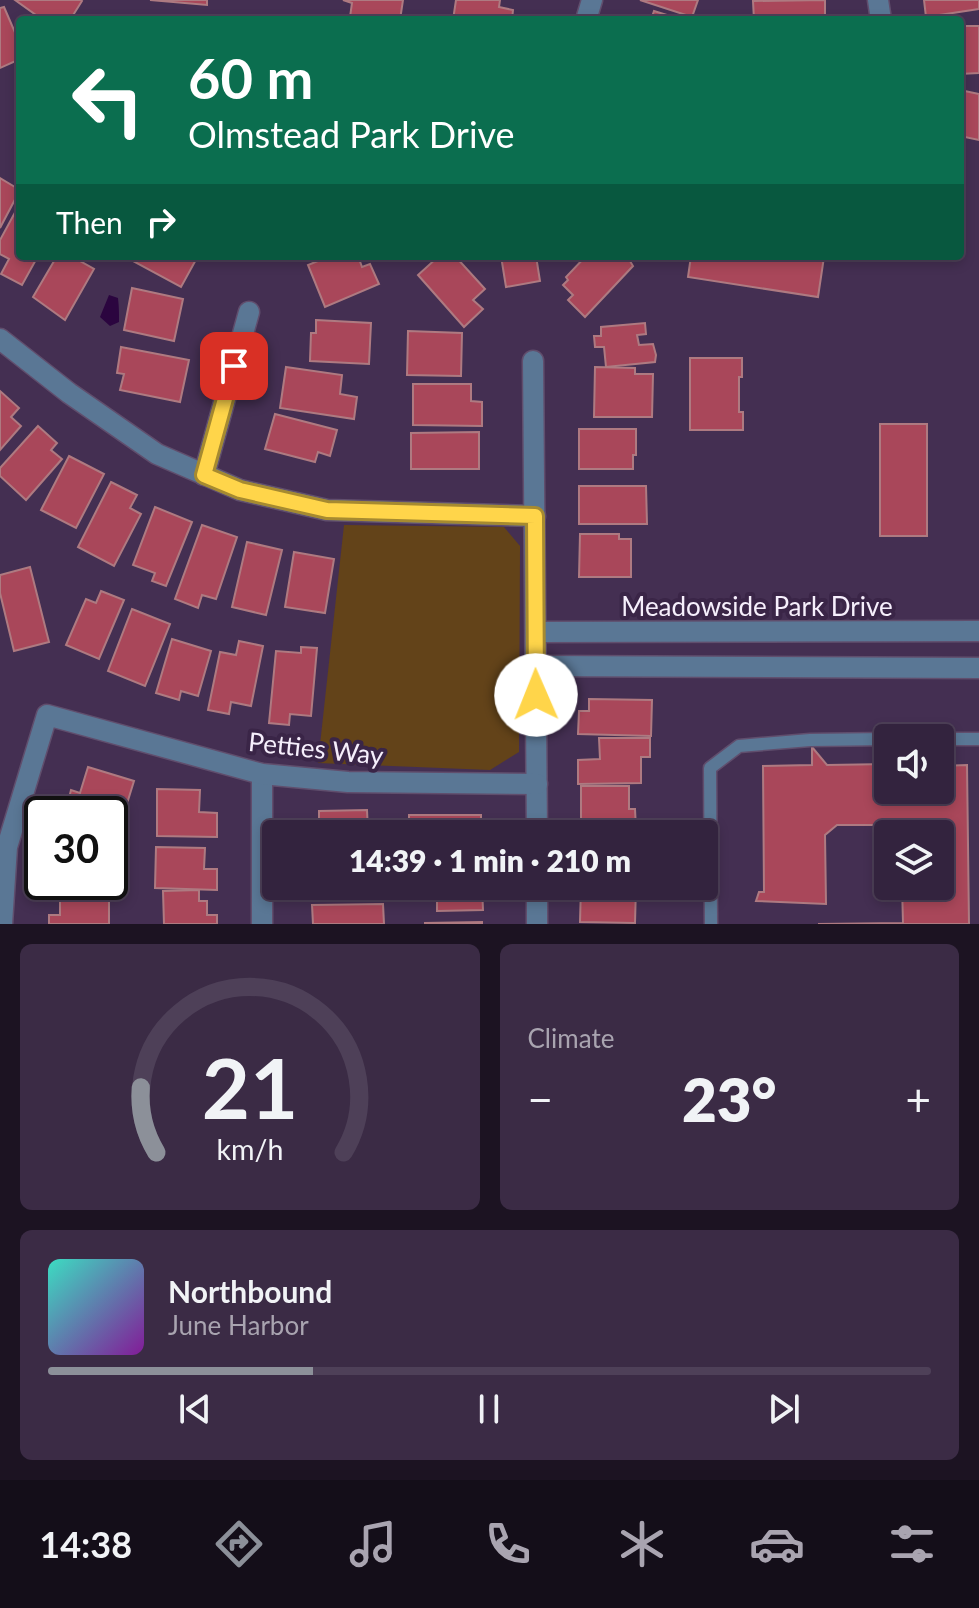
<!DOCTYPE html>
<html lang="en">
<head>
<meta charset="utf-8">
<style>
	:root { --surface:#33233e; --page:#3b2b45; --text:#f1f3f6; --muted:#a9a4b0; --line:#4e4058; --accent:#8c9099 }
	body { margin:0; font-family:Lato,sans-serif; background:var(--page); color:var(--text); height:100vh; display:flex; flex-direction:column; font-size:30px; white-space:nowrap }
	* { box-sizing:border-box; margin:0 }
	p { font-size:26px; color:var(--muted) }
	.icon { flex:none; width:44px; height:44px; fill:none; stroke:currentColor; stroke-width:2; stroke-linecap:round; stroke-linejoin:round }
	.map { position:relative; height:924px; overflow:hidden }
	.panel { display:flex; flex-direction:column; gap:20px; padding:20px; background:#1c1322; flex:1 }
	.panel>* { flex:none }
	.banner { position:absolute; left:16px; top:16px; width:948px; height:244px; border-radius:8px; box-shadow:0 4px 12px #0003,0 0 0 2px var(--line); background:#0b6e4f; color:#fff; overflow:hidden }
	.controls { position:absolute; left:874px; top:724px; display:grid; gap:16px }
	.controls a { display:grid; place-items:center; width:80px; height:80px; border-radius:8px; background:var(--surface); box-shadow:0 4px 12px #0003,0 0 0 2px var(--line); font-size:40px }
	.speed { position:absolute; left:24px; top:796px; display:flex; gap:16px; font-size:40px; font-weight:700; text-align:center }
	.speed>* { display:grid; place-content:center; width:104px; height:104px; border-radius:50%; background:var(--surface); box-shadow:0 4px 12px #0003,0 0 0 2px var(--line); line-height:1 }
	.speed .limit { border:4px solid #111; border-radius:12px; background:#fff; color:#111 }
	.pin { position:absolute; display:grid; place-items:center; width:68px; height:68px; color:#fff; margin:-34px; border-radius:16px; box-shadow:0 4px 12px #0006 }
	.me { position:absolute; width:88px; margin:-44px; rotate:359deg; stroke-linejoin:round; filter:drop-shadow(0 0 6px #0008) }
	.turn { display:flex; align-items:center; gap:28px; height:168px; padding:0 40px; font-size:36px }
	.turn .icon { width:104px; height:104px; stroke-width:2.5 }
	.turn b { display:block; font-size:56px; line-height:68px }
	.then { display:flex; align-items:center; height:76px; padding:0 40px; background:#0003; gap:16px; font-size:30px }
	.big { font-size:60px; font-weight:800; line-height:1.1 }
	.panel .card { flex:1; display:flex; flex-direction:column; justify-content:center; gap:12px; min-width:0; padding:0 28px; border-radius:12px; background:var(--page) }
	.panel .dial { align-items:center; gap:0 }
	.dial svg { height:208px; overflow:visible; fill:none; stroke:var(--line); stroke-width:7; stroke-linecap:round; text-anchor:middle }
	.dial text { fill:var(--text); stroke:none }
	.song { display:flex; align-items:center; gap:24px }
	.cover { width:96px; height:96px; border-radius:12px; background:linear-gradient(135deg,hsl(170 70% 55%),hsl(290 70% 35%)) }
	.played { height:8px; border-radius:4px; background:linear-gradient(90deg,var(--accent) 30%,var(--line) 30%) }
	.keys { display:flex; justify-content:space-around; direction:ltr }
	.heat { display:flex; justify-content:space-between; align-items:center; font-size:44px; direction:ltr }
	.panel .tiles { flex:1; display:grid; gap:20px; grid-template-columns:1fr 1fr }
	.card:last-child { grid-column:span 2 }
	.trip { position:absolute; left:262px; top:820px; width:456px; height:80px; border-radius:8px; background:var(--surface); box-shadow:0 4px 12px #0003,0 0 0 2px var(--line); font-weight:800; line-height:80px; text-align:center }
	.tab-bar { display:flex; height:128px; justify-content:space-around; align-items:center; background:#140e19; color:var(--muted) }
	.tab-bar .icon { width:56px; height:56px }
	.tab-bar .on { color:var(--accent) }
	.tab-bar b { font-size:36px; color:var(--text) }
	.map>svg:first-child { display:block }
	.green { fill:#634319 }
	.water { fill:#2b053f }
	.building { fill:#a9475a; stroke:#ae7a81; stroke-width:2 }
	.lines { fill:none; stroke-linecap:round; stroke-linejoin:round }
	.service-casing { stroke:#604e6d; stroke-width:15 }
	.minor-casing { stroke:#604e6d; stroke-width:23 }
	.service { stroke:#5a7795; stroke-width:12 }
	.minor { stroke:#5a7795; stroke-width:20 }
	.route-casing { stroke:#a68a30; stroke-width:20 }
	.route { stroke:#ffd54a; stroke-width:14 }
	.labels { text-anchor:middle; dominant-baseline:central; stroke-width:8; stroke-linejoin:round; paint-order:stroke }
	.street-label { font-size:26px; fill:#f6effc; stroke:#3a2547 }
</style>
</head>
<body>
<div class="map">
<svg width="979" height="924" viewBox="0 0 979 924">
	<rect width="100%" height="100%" fill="#442f52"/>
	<polygon class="green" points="344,525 504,527 520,546 519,752 490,770 318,763"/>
	<path class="water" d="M 109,295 L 118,298 C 119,307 119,313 119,322 L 110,326 L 100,317 Z"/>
	<g class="building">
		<polygon points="15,0 81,0 82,1 70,20 43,20"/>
		<polygon points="150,0 207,0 207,5"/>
		<polygon points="343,0 403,0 400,20 350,17 352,3"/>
		<polygon points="456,0 500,0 499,7 513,10 512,20 453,20"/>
		<polygon points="640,0 698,0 692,17"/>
		<polygon points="825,0 825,20 754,20 753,1"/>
		<polygon points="924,0 979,0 979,9 926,17"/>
		<polygon points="4,7 20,44 20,59 0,68 0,8"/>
		<polygon points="654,11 683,20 651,20"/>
		<polygon points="960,26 979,26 979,73 960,74"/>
		<polygon points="960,90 979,94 979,140 960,136"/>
		<polygon points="0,178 20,190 0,228"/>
		<polygon points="19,205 20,256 38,256 22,285 1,274 9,259 0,254 0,240"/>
		<polygon points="57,256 71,256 94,269 65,320 33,297"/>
		<polygon points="134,256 198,256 181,287 131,260"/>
		<polygon points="330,256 358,256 362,267 370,264 379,284 325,307 308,265"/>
		<polygon points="439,256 455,256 485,289 473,300 483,309 464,327 418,275"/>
		<polygon points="501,256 536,256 540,281 506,287"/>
		<polygon points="586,256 627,256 633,266 585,317 568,300 573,295 563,285 568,280 566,277"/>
		<polygon points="691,256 824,257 818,297 688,277"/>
		<polygon points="132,288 183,299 174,341 124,330"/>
		<polygon points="316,320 371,323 369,364 310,361 311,333 316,333"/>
		<polygon points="645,323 646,334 637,335 639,345 653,344 656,355 655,362 606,367 604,347 595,347 594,336 601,336 601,327"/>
		<polygon points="408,331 462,333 461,376 407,375"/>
		<polygon points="121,347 189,360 180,402 120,390 124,374 117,373"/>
		<polygon points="690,358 742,358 742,377 739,377 739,412 743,412 743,430 690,430"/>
		<polygon points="286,367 342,375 340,394 357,397 354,419 280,408"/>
		<polygon points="595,367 635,368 635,374 653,374 652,417 594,417"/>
		<polygon points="413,384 471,384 471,401 482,402 482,426 413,425"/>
		<polygon points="0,391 19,408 11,417 21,426 0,450"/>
		<polygon points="275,414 337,430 330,456 318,452 315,462 265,449"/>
		<rect x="880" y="424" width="47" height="112"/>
		<polygon points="38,426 57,443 51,450 62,459 26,500 0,476 0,468"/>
		<polygon points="579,429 636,429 636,455 633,455 633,469 579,469"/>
		<polygon points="479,432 479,469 411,469 411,433"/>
		<polygon points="69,456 104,474 76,528 41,510"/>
		<polygon points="111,482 137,495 130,508 141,514 114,566 78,547"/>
		<polygon points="579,486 646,486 647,524 579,524"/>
		<polygon points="155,507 192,522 166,586 152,581 155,573 133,565"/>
		<polygon points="202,525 237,537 216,599 202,595 198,608 175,599"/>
		<polygon points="580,534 619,534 619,539 631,539 631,577 579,577"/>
		<polygon points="247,542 282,550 266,615 232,607"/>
		<polygon points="294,552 334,559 325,613 285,607"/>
		<polygon points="30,567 49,642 14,651 0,593 0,575"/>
		<polygon points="101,591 124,600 99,659 66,645 86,599 96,603"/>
		<polygon points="132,609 170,624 145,686 108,671"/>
		<polygon points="172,639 211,651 198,696 181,691 179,700 156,693"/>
		<polygon points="239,641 263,646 251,706 231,702 229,714 208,710 220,652 236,655"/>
		<polygon points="301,647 317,648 311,716 290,714 289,725 269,723 276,651 301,653"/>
		<polygon points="589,699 652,700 651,736 578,734 579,711 589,711"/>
		<polygon points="599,738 650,738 650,757 641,757 641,783 578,784 578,760 600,759"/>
		<polygon points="812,747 827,765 888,764 888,790 940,790 940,766 967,765 969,924 818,924 903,923 902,886 940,886 940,834 902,834 896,825 837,825 825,835 826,904 756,901 759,892 764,892 763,766 812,765"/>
		<polygon points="88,767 134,781 121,823 110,819 110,814 93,814 67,806 71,790 80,793"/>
		<polygon points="581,786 629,786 629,809 635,809 636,829 581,830"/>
		<polygon points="157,789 200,790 199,812 217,813 217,837 157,836"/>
		<polygon points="367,810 368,831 377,831 377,834 311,834 311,827 319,827 319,811"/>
		<rect x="409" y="815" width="72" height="19"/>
		<polygon points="156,847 205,848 204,869 217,869 217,890 155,888"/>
		<polygon points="110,848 127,850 124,876 114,875 112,890 54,883 110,882"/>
		<rect x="313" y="886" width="50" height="13"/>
		<polygon points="428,886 482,886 483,910 437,911 437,891 428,891"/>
		<polygon points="581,886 636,886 635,923 580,922"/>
		<polygon points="199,890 199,901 207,901 207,915 217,915 217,924 164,924 163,891"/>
		<polygon points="60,900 109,900 109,924 49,924 49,915 60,915"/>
		<polygon points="383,904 384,924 313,924 312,905"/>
		<polygon points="482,922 482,924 425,924 425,923"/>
	</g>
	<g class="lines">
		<g class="service-casing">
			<g id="service">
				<polyline points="940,739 979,739"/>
				<polyline points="711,924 710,768 739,746 810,740 888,739"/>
			</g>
		</g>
		<g class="minor-casing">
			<g id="minor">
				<polyline points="878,0 881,20"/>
				<polyline points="586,20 592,0"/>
				<polyline points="0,339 69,393 157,454 240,490 327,510 535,516"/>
				<polyline points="533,361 537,834"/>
				<polyline points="204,475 249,312"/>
				<polyline points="536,632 979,631"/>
				<polyline points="536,666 979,668"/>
				<polyline points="262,774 262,924"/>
				<polyline points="537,886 537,924"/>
				<polyline points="2,924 7,847 47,715 262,774 348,782 537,784"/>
			</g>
		</g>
		<use href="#service" class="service"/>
		<use href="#minor" class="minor"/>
	</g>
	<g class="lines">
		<g class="route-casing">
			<polyline id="route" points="234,366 204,475 240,490 327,510 535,516 536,695"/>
		</g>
		<use href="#route" class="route"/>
	</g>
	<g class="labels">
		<g class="street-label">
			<text x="757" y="606">Meadowside Park Drive</text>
			<text transform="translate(316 748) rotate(6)">Petties Way</text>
		</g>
	</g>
</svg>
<div class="controls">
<a><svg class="icon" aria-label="sound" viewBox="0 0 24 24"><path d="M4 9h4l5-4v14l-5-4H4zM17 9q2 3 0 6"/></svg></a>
<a><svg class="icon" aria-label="layers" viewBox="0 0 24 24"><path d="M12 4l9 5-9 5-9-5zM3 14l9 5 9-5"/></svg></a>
</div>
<div class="speed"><div class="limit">30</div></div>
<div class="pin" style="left:234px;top:366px;background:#d93025"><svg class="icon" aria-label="arrive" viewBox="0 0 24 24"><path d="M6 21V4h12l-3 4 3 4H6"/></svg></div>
<svg class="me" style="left:536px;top:695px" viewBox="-20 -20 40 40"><circle r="19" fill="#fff"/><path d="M0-13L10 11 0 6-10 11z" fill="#ffd54a"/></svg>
<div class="trip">14:39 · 1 min · 210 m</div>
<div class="banner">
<div class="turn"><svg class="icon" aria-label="left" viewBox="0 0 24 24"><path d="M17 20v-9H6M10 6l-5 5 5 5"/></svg><div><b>60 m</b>Olmstead Park Drive</div></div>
<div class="then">Then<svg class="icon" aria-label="right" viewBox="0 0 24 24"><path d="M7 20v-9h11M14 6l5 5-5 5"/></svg></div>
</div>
</div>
<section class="panel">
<div class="tiles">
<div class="card dial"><svg viewBox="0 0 100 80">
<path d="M14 69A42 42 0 1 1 86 69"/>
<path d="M14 69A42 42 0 0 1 8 44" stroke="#8c9099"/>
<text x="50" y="56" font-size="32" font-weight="700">21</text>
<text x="50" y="72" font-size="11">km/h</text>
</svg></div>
<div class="card"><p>Climate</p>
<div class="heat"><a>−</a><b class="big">23°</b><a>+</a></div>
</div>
<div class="card">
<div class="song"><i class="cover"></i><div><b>Northbound</b><p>June Harbor</p></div></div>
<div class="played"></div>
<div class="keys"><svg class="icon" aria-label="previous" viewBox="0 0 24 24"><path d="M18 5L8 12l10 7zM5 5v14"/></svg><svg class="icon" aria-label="pause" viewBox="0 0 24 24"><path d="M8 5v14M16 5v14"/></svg><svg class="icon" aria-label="next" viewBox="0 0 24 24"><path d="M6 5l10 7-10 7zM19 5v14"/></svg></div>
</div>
</div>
</section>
<nav class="tab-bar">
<b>14:38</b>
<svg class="icon on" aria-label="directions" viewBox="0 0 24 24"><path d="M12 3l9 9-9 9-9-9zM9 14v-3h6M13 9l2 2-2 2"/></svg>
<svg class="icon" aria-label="music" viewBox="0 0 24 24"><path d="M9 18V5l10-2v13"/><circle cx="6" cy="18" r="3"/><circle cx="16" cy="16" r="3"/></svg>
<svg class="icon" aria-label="phone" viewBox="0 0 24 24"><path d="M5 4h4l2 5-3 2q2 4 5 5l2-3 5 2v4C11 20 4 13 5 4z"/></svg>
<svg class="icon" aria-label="climate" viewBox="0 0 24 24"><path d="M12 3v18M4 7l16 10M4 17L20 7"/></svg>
<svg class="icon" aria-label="car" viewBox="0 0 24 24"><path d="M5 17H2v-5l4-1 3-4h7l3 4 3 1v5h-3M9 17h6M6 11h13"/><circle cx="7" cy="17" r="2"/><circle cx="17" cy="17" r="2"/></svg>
<svg class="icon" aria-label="filters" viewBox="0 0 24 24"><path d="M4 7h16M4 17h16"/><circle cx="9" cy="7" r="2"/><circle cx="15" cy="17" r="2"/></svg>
</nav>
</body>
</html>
